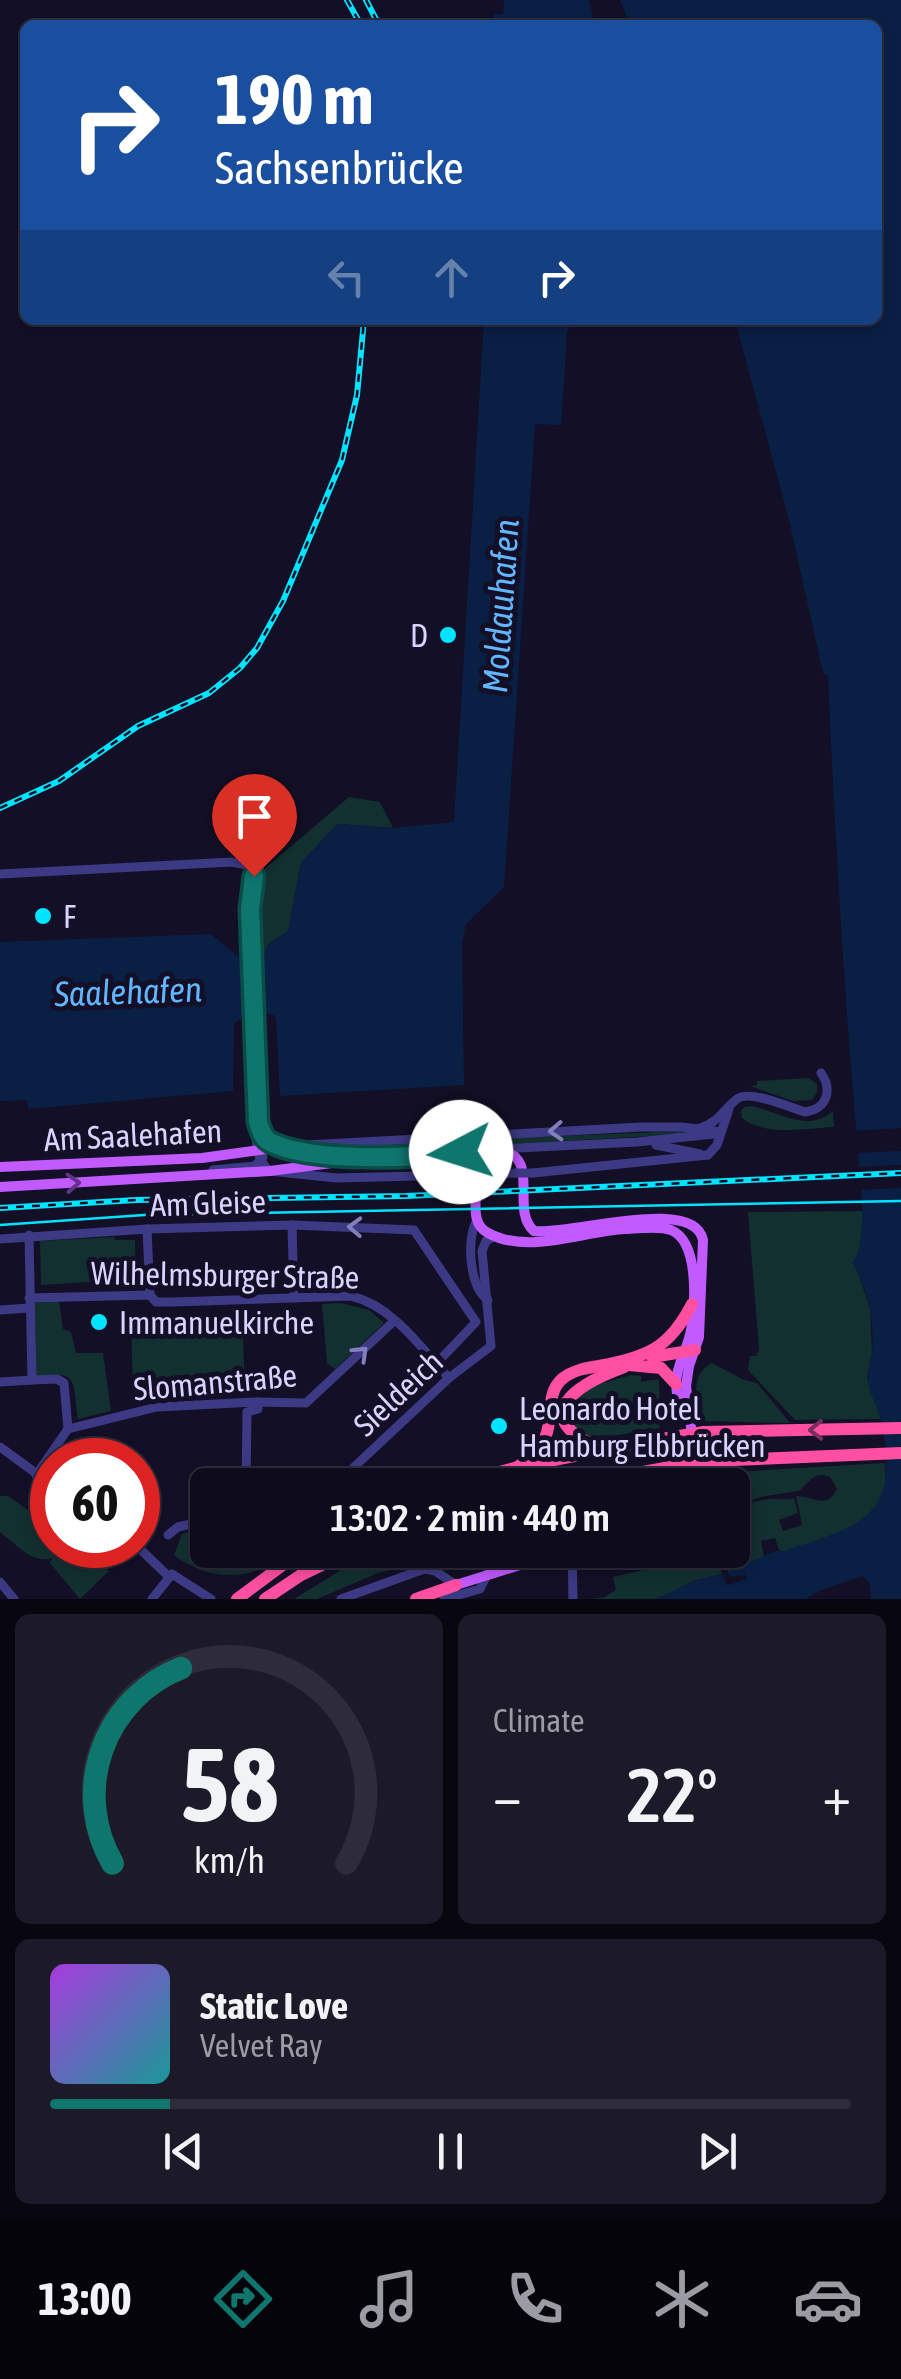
<!DOCTYPE html>
<html lang="en">
<head>
<meta charset="utf-8">
<style>
	:root { --surface:#0e0b1c; --page:#1c1929; --text:#f1f3f6; --muted:#9b9ba3; --line:#2e2b3b; --accent:#0f766e }
	body { margin:0; font-family:"Asap Condensed",sans-serif; background:var(--page); color:var(--text); height:100vh; display:flex; flex-direction:column; font-size:38px; white-space:nowrap }
	* { box-sizing:border-box; margin:0 }
	p { font-size:32px; color:var(--muted) }
	.icon { flex:none; width:55px; height:55px; fill:none; stroke:currentColor; stroke-width:2; stroke-linecap:round; stroke-linejoin:round }
	.map { position:relative; height:1599px; overflow:hidden }
	.sheet { display:flex; flex-direction:column; gap:15px; padding:15px; background:#08060f; flex:1 }
	.sheet>* { flex:none }
	.guide { position:absolute; left:20px; top:20px; width:862px; height:305px; border-radius:15px; box-shadow:0 5px 15px #0003,0 0 0 2px var(--line); background:#1a4fa0; color:#fff; overflow:hidden }
	.speed { position:absolute; left:30px; top:1438px; display:flex; gap:20px; font-size:50px; font-weight:700; text-align:center }
	.speed>* { display:grid; place-content:center; width:130px; height:130px; border-radius:50%; background:var(--surface); box-shadow:0 5px 15px #0003,0 0 0 2px var(--line); line-height:1 }
	.speed .limit { border:15px solid #d22; background:#fff; color:#111 }
	.pin { position:absolute; display:grid; place-items:center; width:85px; height:85px; color:#fff; margin:-102px -42px; border-radius:50% 50% 50% 0; rotate:-45deg; box-shadow:0 0 10px #0007 }
	.pin .icon { rotate:45deg }
	.me { position:absolute; width:110px; margin:-55px; rotate:265deg; stroke-linejoin:round; filter:drop-shadow(0 0 8px #0008) }
	.turn { display:flex; align-items:center; gap:35px; height:210px; padding:0 30px; font-size:45px }
	.turn .icon { width:130px; height:130px; stroke-width:2.5 }
	.turn b { display:block; font-size:70px; line-height:85px }
	.lanes { display:flex; align-items:center; height:95px; padding:0 30px; background:#0003; justify-content:center; gap:50px; direction:ltr }
	.lanes .off { opacity:.35 }
	.big { font-size:75px; font-weight:600; line-height:1.1 }
	.sheet .tile { flex:1; display:flex; flex-direction:column; justify-content:center; gap:15px; min-width:0; padding:0 35px; border-radius:15px; background:var(--page) }
	.sheet .dial { align-items:center; gap:0 }
	.dial svg { height:260px; overflow:visible; fill:none; stroke:var(--line); stroke-width:7; stroke-linecap:round; text-anchor:middle }
	.dial text { fill:var(--text); stroke:none }
	.song { display:flex; align-items:center; gap:30px }
	.cover { width:120px; height:120px; border-radius:15px; background:linear-gradient(135deg,hsl(280 70% 55%),hsl(180 70% 35%)) }
	.played { height:10px; border-radius:5px; background:linear-gradient(90deg,var(--accent) 15%,var(--line) 15%) }
	.keys { display:flex; justify-content:space-around; direction:ltr }
	.heat { display:flex; justify-content:space-between; align-items:center; font-size:55px; direction:ltr }
	.sheet .tiles { flex:1; display:grid; gap:15px; grid-template-columns:1fr 1fr }
	.tile:last-child { grid-column:span 2 }
	.trip { position:absolute; left:190px; top:1468px; width:560px; height:100px; border-radius:15px; background:var(--surface); box-shadow:0 5px 15px #0003,0 0 0 2px var(--line); font-weight:600; line-height:100px; text-align:center }
	.dock { display:flex; height:160px; justify-content:space-around; align-items:center; background:#06040b; color:var(--muted) }
	.dock .icon { width:70px; height:70px }
	.dock .on { color:var(--accent) }
	.dock b { font-size:45px; color:var(--text) }
	.map>svg:first-child { display:block }
	.green { fill:#12302f }
	.water { fill:#0a1f44 }
	.pier { fill:#130f26 }
	.lines { fill:none; stroke-linecap:round; stroke-linejoin:round }
	.minor { stroke:#3d3a85; stroke-width:9 }
	.major { stroke:#c25bff; stroke-width:10 }
	.highway { stroke:#ff4fa3; stroke-width:12 }
	.tram { stroke:#00e5ff; stroke-width:2.5 }
	.rail-casing { stroke:#00e5ff; stroke-width:6 }
	.rail { stroke:#130f26; stroke-width:2.5; stroke-dasharray:8; stroke-linecap:butt }
	.minor-bridge { stroke:#3d3a85; stroke-width:9 }
	.highway-bridge { stroke:#ff4fa3; stroke-width:12 }
	.oneway { stroke:#837fbc }
	.oneway2 { stroke:#623188 }
	.oneway3 { stroke:#7d2c5e }
	.route-casing { stroke:#0a4d48; stroke-width:25 }
	.route { stroke:#0f766e; stroke-width:18 }
	.poi-dot { fill:#00e5ff; stroke:#130f26; stroke-width:4 }
	.labels { text-anchor:middle; dominant-baseline:central; stroke-width:10; stroke-linejoin:round; paint-order:stroke }
	.poi-label { font-size:32px; fill:#d9d4ff; stroke:#130f26; text-anchor:start }
	.street-label { font-size:32px; fill:#d9d4ff; stroke:#130f26 }
	.water-label { font-size:35px; font-style:italic; fill:#62b6ff; stroke:#130f26 }
</style>
</head>
<body>
<div class="map">
<svg width="901" height="1599" viewBox="0 0 901 1599">
	<rect width="100%" height="100%" fill="#130f26"/>
	<g class="green">
		<polygon points="349,797 380,802 393,828 337,824 301,863 288,931 269,944 262,958 262,871"/>
		<polygon points="808,1078 817,1084 817,1092 812,1100 793,1101 750,1086 757,1085 757,1081"/>
		<path d="M 752,1106 C 781,1113 808,1133 833,1111 L 834,1127 C 805,1128 766,1137 742,1118 L 741,1111 L 744,1107 Z"/>
		<polygon points="685,1131 701,1133 442,1148 442,1141"/>
		<polygon points="863,1211 858,1272 870,1309 872,1353 867,1378 881,1419 795,1420 748,1370 750,1356 756,1356 759,1349 748,1212"/>
		<polygon points="114,1237 115,1240 135,1240 136,1279 41,1285 40,1241"/>
		<path d="M 59,1300 L 63,1329 L 71,1332 L 76,1353 L 103,1353 L 111,1411 L 78,1419 C 72,1380 80,1370 36,1376 L 35,1303 Z"/>
		<polygon points="341,1303 369,1310 384,1323 335,1369 327,1363 322,1304"/>
		<polygon points="242,1318 245,1388 133,1392 131,1321"/>
		<path d="M 712,1363 L 742,1379 L 757,1383 L 790,1423 L 701,1421 C 698,1398 688,1375 712,1363 Z"/>
		<polygon points="631,1375 641,1376 641,1382 659,1379 660,1428 595,1439 572,1426 569,1405 592,1386"/>
		<path d="M 885,1463 C 885,1473 887,1484 884,1495 C 874,1528 812,1542 783,1552 L 779,1550 L 775,1538 L 761,1541 L 764,1556 L 761,1559 L 728,1572 L 720,1550 L 732,1550 C 733,1519 734,1503 770,1499 C 780,1498 784,1501 794,1498 L 798,1513 L 779,1520 L 783,1531 L 802,1525 L 796,1496 C 812,1495 826,1511 837,1489 L 830,1477 C 814,1470 810,1482 799,1491 L 765,1496 L 735,1505 L 731,1485 L 734,1472 Z"/>
		<path d="M 0,1496 L 8,1496 L 52,1527 L 52,1545 L 80,1545 L 109,1571 L 80,1599 L 50,1563 L 52,1558 C 33,1565 15,1543 0,1532 Z"/>
		<path d="M 207,1526 L 208,1550 L 278,1550 L 261,1563 L 257,1570 C 230,1581 197,1573 174,1555 L 182,1534 Z"/>
		<polygon points="383,1550 475,1550 378,1573 317,1599 294,1599 346,1567"/>
		<polygon points="695,1550 713,1550 722,1574 696,1580 656,1599 593,1599 605,1597 616,1590 613,1577 669,1564"/>
	</g>
	<g class="water">
		<polygon points="504,0 589,0 595,25 494,25 494,14 503,14"/>
		<path d="M 620,0 L 901,0 L 901,1599 L 871,1599 L 870,1583 L 862,1576 L 819,1591 L 806,1599 L 656,1599 L 696,1580 L 722,1574 L 727,1585 L 747,1579 L 745,1574 L 730,1577 L 728,1572 L 775,1551 L 783,1551 C 864,1525 901,1517 881,1420 C 878,1405 867,1393 868,1376 C 868,1368 871,1361 872,1353 C 875,1324 868,1288 852,1263 C 869,1244 860,1178 858,1151 C 844,993 835,835 828,676 L 823,673 L 789,520 L 735,320 L 878,320 L 878,25 L 630,25 Z"/>
		<path d="M 484,320 L 574,320 L 567,332 L 561,425 L 535,424 L 504,887 L 466,924 L 462,944 L 464,1085 L 280,1096 L 276,1019 L 274,1015 C 261,1012 243,1014 234,1024 L 233,1091 L 28,1109 L 27,1100 L 0,1101 L 0,942 L 211,934 L 241,959 L 261,958 L 269,944 L 288,931 L 301,863 L 337,824 L 393,828 L 454,822 Z"/>
	</g>
	<g class="pier">
		<polygon points="901,1128 901,1151 853,1153 851,1131"/>
		<polygon points="901,1165 901,1188 856,1190 854,1167"/>
	</g>
	<g class="lines">
		<g class="minor">
			<path d="M 0,874 L 232,862 L 247,865 L 254,876 L 250,909 L 258,1122 C 255,1140 255,1159 270,1171 L 336,1178 L 460,1175"/>
			<polyline points="259,1126 267,1140 288,1146 641,1127 682,1127 721,1132"/>
			<path d="M 700,1128 C 718,1123 723,1110 737,1099 C 749,1089 791,1108 805,1112 C 827,1109 833,1090 821,1073"/>
			<polyline points="656,1145 700,1154"/>
			<polyline points="708,1155 717,1145 729,1109"/>
			<polyline points="213,1170 255,1166 263,1157"/>
			<polyline points="475,1172 480,1158 499,1149 637,1142 714,1134"/>
			<polyline points="533,1173 708,1155"/>
			<polyline points="485,1174 516,1173"/>
			<path d="M 477,1220 C 466,1238 469,1287 488,1300"/>
			<polyline points="292,1225 294,1298"/>
			<polyline points="147,1229 150,1295"/>
			<polyline points="29,1235 32,1380 57,1379 64,1383 68,1429"/>
			<polyline points="0,1239 147,1229 292,1225 414,1230 476,1322 436,1364"/>
			<path d="M 29,1298 L 150,1295 L 156,1302 L 173,1302 L 351,1296 C 393,1306 421,1348 449,1378"/>
			<polyline points="0,1310 29,1308"/>
			<polyline points="0,1382 32,1380"/>
			<polyline points="0,1447 52,1485"/>
			<polyline points="36,1475 68,1429 157,1407 258,1402 306,1403 394,1321"/>
			<polyline points="246,1485 247,1412 258,1409 258,1402"/>
			<polyline points="335,1485 449,1378 491,1346 482,1251 486,1241 495,1236"/>
			<polyline points="168,1535 178,1527 208,1520"/>
			<polyline points="136,1545 168,1576"/>
			<polyline points="572,1550 573,1599"/>
			<polyline points="426,1569 435,1571 456,1585"/>
			<polyline points="0,1582 14,1599"/>
			<polyline points="152,1599 172,1574 211,1599"/>
			<polyline points="341,1599 441,1563 517,1550"/>
			<polyline points="444,1599 480,1589 488,1573"/>
		</g>
		<g class="major">
			<path d="M 457,1154 C 495,1170 459,1218 488,1233 C 528,1255 583,1231 625,1229 C 638,1229 658,1225 671,1230 C 700,1242 695,1305 691,1330 C 688,1348 677,1364 676,1382 C 676,1396 680,1406 687,1418"/>
			<path d="M 0,1167 L 202,1158 L 288,1146 L 323,1155 L 372,1157 L 499,1149 C 543,1158 509,1209 534,1231 C 569,1236 694,1195 703,1240 L 699,1337 L 689,1366 L 686,1386 L 698,1485"/>
			<polyline points="0,1187 270,1171 347,1161"/>
			<polyline points="456,1585 539,1559 615,1556 643,1550"/>
		</g>
		<g class="highway">
			<polyline points="652,1357 695,1350"/>
			<polyline points="629,1365 661,1368 676,1384"/>
			<polyline points="704,1432 901,1428"/>
			<path d="M 600,1448 C 525,1416 578,1384 624,1367"/>
			<polyline points="708,1461 901,1453"/>
			<path d="M 518,1467 C 528,1458 539,1450 545,1438 C 554,1419 545,1394 562,1379 C 573,1370 586,1368 599,1366 C 648,1356 669,1349 692,1304"/>
			<polyline points="450,1485 518,1467 661,1439"/>
			<polyline points="571,1485 665,1468"/>
			<polyline points="237,1599 303,1550"/>
			<polyline points="265,1599 301,1575 353,1550"/>
			<polyline points="416,1599 456,1585"/>
		</g>
		<polyline class="tram" points="0,1225 144,1215 901,1201"/>
		<g class="rail-casing">
			<g id="rail">
				<polyline points="347,0 361,25"/>
				<polyline points="366,0 379,25"/>
				<polyline points="0,808 59,781 138,726 209,693 240,668 257,648 283,601 342,460 357,395 364,320"/>
				<polyline points="0,1208 136,1200 406,1196 901,1173"/>
			</g>
		</g>
		<use href="#rail" class="rail"/>
		<g class="minor-bridge">
			<polyline points="516,1173 533,1173"/>
			<polyline points="460,1175 485,1174"/>
		</g>
		<g class="highway-bridge">
			<polyline points="661,1439 704,1432"/>
			<polyline points="665,1468 708,1461"/>
		</g>
	</g>
	<defs><path id="oneway-chevron" d="M-2-3.5L2.5 0L-2 3.5" fill="none" stroke-width="1.6" stroke-linecap="round" stroke-linejoin="round" transform="scale(2.5)"/></defs>
	<g class="oneway">
		<use href="#oneway-chevron" transform="translate(556 1131) rotate(177)"/>
		<use href="#oneway-chevron" transform="translate(355 1227) rotate(-178)"/>
		<use href="#oneway-chevron" transform="translate(361 1353) rotate(-44)"/>
	</g>
	<use class="oneway2" href="#oneway-chevron" transform="translate(73 1183) rotate(-3)"/>
	<use class="oneway3" href="#oneway-chevron" transform="translate(816 1430) rotate(179)"/>
	<g class="lines">
		<g class="route-casing">
			<path id="route" d="M 254,876 L 250,909 L 258,1122 C 261,1130 262,1138 270,1142 C 310,1163 416,1158 461,1152"/>
		</g>
		<use href="#route" class="route"/>
	</g>
	<g class="poi-dot">
		<circle cx="448" cy="635" r="10"/>
		<circle cx="43" cy="916" r="10"/>
		<circle cx="99" cy="1322" r="10"/>
		<circle cx="499" cy="1426" r="10"/>
	</g>
	<g class="labels">
		<g class="poi-label">
			<text x="428" y="635" text-anchor="end">D</text>
			<text x="63" y="916">F</text>
			<text x="119" y="1322">Immanuelkirche</text>
			<text x="519" y="1408">Leonardo Hotel<tspan x="519" dy="37">Hamburg Elbbrücken</tspan></text>
		</g>
		<g class="street-label">
			<text transform="translate(133 1135) rotate(-3)">Am Saalehafen</text>
			<text transform="translate(208 1203) rotate(-2)">Am Gleise</text>
			<text transform="translate(225 1275) rotate(1)">Wilhelmsburger Straße</text>
			<text transform="translate(215 1382) rotate(-5)">Slomanstraße</text>
			<text transform="translate(398 1393) rotate(-43)">Sieldeich</text>
		</g>
		<g class="water-label">
			<text transform="translate(500 606) rotate(-86)">Moldauhafen</text>
			<text transform="translate(128 991) rotate(-2)">Saalehafen</text>
		</g>
	</g>
</svg>
<div class="speed"><div class="limit">60</div></div>
<div class="pin" style="left:254px;top:876px;background:#d93025"><svg class="icon" aria-label="arrive" viewBox="0 0 24 24"><path d="M6 21V4h12l-3 4 3 4H6"/></svg></div>
<svg class="me" style="left:461px;top:1152px" viewBox="-20 -20 40 40"><circle r="19" fill="#fff"/><path d="M0-13L10 11 0 6-10 11z" fill="#0f766e"/></svg>
<div class="trip">13:02 · 2 min · 440 m</div>
<div class="guide">
<div class="turn"><svg class="icon" aria-label="right" viewBox="0 0 24 24"><path d="M7 20v-9h11M14 6l5 5-5 5"/></svg><div><b>190 m</b>Sachsenbrücke</div></div>
<div class="lanes"><svg class="icon off" aria-label="left" viewBox="0 0 24 24"><path d="M17 20v-9H6M10 6l-5 5 5 5"/></svg><svg class="icon off" aria-label="ahead" viewBox="0 0 24 24"><path d="M12 20V5M6 11l6-6 6 6"/></svg><svg class="icon" aria-label="right" viewBox="0 0 24 24"><path d="M7 20v-9h11M14 6l5 5-5 5"/></svg></div>
</div>
</div>
<section class="sheet">
<div class="tiles">
<div class="tile dial"><svg viewBox="0 0 100 80">
<path d="M14 69A42 42 0 1 1 86 69"/>
<path d="M14 69A42 42 0 0 1 35 9" stroke="#0f766e"/>
<text x="50" y="56" font-size="32" font-weight="700">58</text>
<text x="50" y="72" font-size="11">km/h</text>
</svg></div>
<div class="tile"><p>Climate</p>
<div class="heat"><a>−</a><b class="big">22°</b><a>+</a></div>
</div>
<div class="tile">
<div class="song"><i class="cover"></i><div><b>Static Love</b><p>Velvet Ray</p></div></div>
<div class="played"></div>
<div class="keys"><svg class="icon" aria-label="previous" viewBox="0 0 24 24"><path d="M18 5L8 12l10 7zM5 5v14"/></svg><svg class="icon" aria-label="pause" viewBox="0 0 24 24"><path d="M8 5v14M16 5v14"/></svg><svg class="icon" aria-label="next" viewBox="0 0 24 24"><path d="M6 5l10 7-10 7zM19 5v14"/></svg></div>
</div>
</div>
</section>
<nav class="dock">
<b>13:00</b>
<svg class="icon on" aria-label="directions" viewBox="0 0 24 24"><path d="M12 3l9 9-9 9-9-9zM9 14v-3h6M13 9l2 2-2 2"/></svg>
<svg class="icon" aria-label="music" viewBox="0 0 24 24"><path d="M9 18V5l10-2v13"/><circle cx="6" cy="18" r="3"/><circle cx="16" cy="16" r="3"/></svg>
<svg class="icon" aria-label="phone" viewBox="0 0 24 24"><path d="M5 4h4l2 5-3 2q2 4 5 5l2-3 5 2v4C11 20 4 13 5 4z"/></svg>
<svg class="icon" aria-label="climate" viewBox="0 0 24 24"><path d="M12 3v18M4 7l16 10M4 17L20 7"/></svg>
<svg class="icon" aria-label="car" viewBox="0 0 24 24"><path d="M5 17H2v-5l4-1 3-4h7l3 4 3 1v5h-3M9 17h6M6 11h13"/><circle cx="7" cy="17" r="2"/><circle cx="17" cy="17" r="2"/></svg>
</nav>
</body>
</html>
